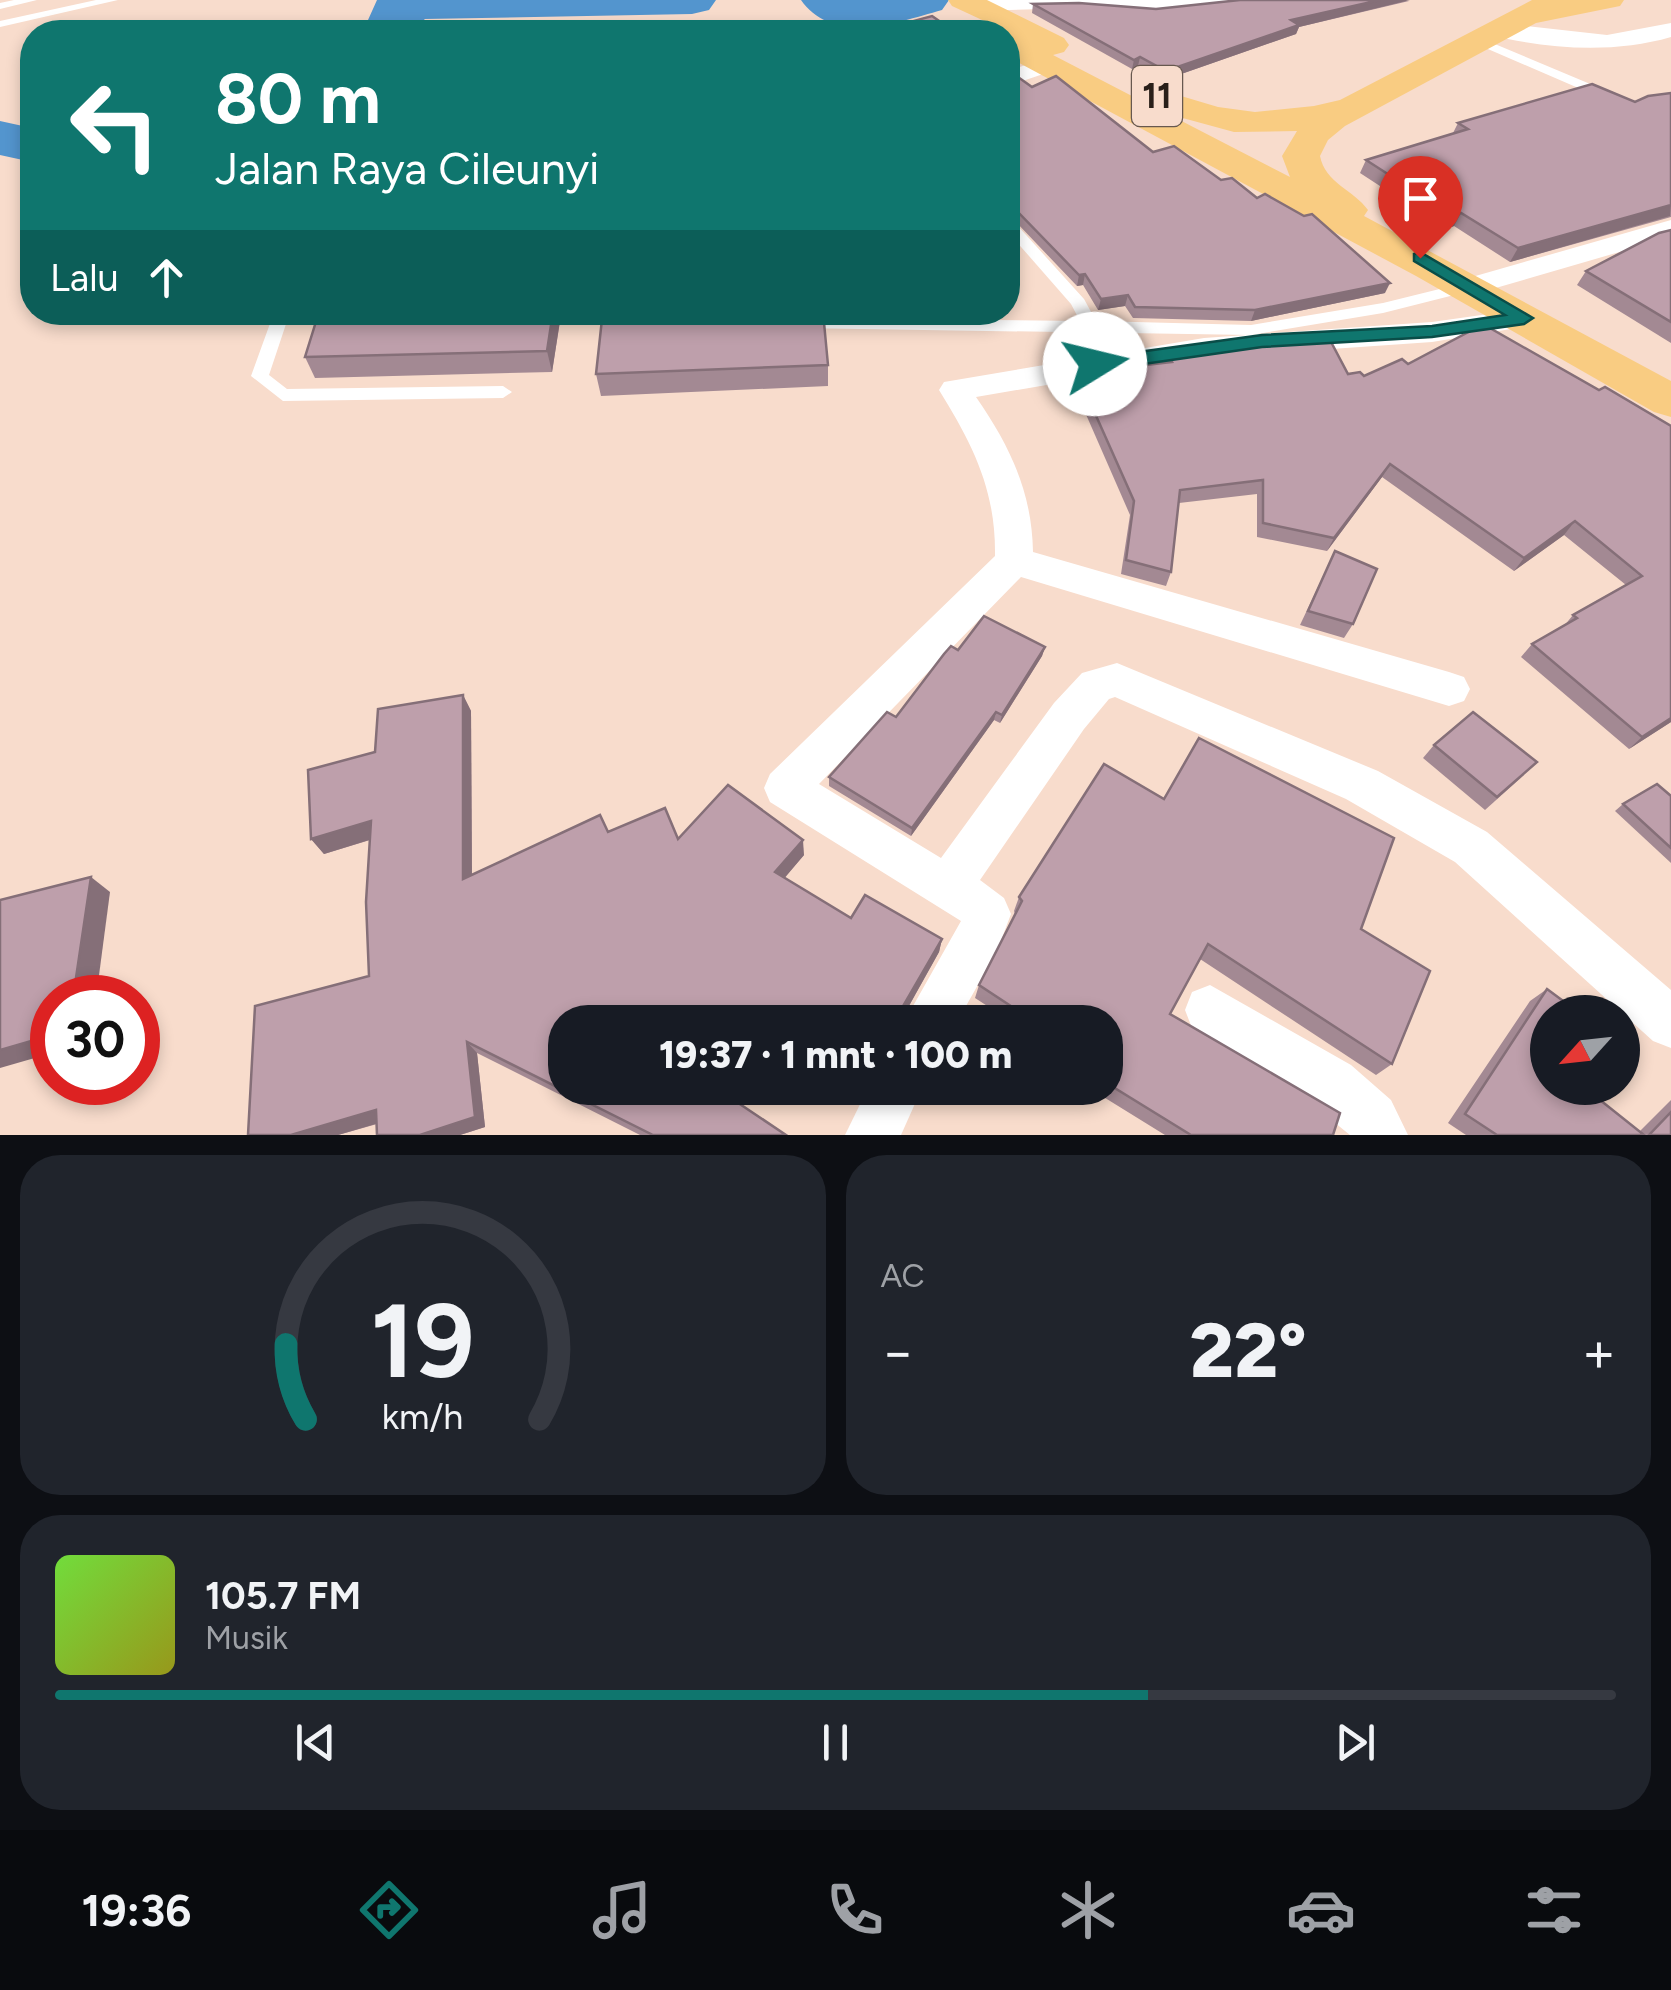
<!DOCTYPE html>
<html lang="id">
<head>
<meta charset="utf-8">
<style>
	:root { --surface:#171b24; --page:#20242c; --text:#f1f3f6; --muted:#9ea1a6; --line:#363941; --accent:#0f766e }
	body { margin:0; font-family:Figtree,sans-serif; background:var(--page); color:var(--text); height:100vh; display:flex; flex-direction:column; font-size:38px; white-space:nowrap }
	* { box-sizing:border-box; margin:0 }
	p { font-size:32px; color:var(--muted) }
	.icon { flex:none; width:55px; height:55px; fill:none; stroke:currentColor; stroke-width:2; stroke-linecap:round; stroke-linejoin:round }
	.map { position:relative; height:1135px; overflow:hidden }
	.drawer { display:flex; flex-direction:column; gap:20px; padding:20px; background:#0d0f14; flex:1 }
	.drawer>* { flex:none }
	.top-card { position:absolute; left:20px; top:20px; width:1000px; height:305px; border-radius:40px; box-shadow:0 5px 15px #0003; background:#0f766e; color:#fff; overflow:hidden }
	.needle { width:65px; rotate:243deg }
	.controls { position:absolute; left:1530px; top:995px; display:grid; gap:20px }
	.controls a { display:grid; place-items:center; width:110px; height:110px; border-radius:50%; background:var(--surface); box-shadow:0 5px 15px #0003; font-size:50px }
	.speed { position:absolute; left:30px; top:975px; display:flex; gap:20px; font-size:50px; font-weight:700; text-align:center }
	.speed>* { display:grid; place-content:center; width:130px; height:130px; border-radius:50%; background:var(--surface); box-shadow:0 5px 15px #0003; line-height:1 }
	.speed .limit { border:15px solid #d22; background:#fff; color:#111 }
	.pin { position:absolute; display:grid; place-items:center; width:85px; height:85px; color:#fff; margin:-102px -42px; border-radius:50% 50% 50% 0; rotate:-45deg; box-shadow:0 0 10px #0007 }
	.pin .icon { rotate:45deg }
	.me { position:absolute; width:110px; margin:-55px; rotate:81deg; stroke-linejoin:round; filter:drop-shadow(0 0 8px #0008) }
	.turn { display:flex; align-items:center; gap:35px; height:210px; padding:0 30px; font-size:45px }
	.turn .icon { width:130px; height:130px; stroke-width:2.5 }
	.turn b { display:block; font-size:70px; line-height:85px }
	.then { display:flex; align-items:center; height:95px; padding:0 30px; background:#0003; gap:20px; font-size:38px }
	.big { font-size:75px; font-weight:800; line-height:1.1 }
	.drawer .tile { flex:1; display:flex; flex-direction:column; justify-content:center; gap:15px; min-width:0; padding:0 35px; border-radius:40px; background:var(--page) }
	.drawer .dial { align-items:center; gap:0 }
	.dial svg { height:260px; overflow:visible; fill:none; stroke:var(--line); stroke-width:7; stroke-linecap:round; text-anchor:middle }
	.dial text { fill:var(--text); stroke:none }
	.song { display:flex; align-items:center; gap:30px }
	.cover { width:120px; height:120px; border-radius:15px; background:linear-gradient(135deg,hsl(100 70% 55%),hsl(60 70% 35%)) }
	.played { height:10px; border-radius:5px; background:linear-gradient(90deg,var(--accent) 70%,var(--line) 70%) }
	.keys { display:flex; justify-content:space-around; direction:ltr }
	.heat { display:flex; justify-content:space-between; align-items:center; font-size:55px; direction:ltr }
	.drawer .tiles { flex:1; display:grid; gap:20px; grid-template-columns:1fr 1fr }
	.tile:last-child { grid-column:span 2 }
	.trip { position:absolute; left:548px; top:1005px; width:575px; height:100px; border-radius:40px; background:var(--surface); box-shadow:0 5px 15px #0003; font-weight:800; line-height:100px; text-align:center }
	.dock { display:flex; height:160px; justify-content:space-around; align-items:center; background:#090b0e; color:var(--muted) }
	.dock .icon { width:70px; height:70px }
	.dock .active { color:var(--accent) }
	.dock b { font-size:45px; color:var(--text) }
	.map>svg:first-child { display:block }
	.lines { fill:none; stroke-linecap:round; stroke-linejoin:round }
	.river { fill:#5395ce; fill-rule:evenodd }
	.lane { fill:#fff; fill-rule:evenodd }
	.street { fill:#fff; fill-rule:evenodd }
	.highway { fill:#f9cc82; fill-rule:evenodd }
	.wall { fill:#a38993 }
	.shaded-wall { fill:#856f78 }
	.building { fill:#be9fab; stroke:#856f78; stroke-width:2.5 }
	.route { fill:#0f766e; stroke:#0a4d48; stroke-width:2.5 }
	.labels { text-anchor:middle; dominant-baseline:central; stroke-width:8; stroke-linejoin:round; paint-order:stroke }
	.shield { fill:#f8dccc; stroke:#67584f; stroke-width:2.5 }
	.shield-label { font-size:35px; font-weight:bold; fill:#291f19 }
</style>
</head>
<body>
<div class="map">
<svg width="1671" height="1135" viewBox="0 0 1671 1135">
	<rect width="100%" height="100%" fill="#f8dccc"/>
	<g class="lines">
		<g class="river">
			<polygon points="377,0 716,0 709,10 692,14 424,19 435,32 378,32 368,20"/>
			<path d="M 801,0 L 949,0 L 942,10 C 899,22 833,46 801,0 Z"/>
			<polygon points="0,121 32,128 32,162 0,155"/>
		</g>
		<g class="lane">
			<polygon points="14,0 37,0 0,9 0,3"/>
			<polygon points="96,0 118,0 0,27 0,21"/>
			<polygon points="1478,37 1614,94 1616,97 1606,100 1474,43 1472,41"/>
			<polygon points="1012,224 1017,225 1084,299 1096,321 1251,325 1383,303 1468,282 1476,287 1474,290 1383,313 1251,335 798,328 790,323 798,318 1080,321 1071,304 1008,232 1008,225"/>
			<polygon points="149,312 353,312 345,317 288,318 269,375 287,389 503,386 512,392 503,398 283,401 251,376 272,318 156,319 150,317"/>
			<path d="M 552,312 C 579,312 653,305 672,319 L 664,324 L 560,317 Z"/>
		</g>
		<g class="street">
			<polygon points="1246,0 1236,6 1154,14 1078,8 973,11 963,5 968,0"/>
			<path d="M 1498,23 L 1607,35 L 1671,23 L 1671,37 C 1613,54 1548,49 1490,35 L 1487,30 L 1490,25 Z"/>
			<polygon points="1047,58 1055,60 1058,65 1055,70 1008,86 1008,71"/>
			<polygon points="1671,220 1671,237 1468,296 1458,293 1453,287 1458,281"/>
			<path d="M 1524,309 L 1535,311 L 1539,318 L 1535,325 L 1432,342 L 1204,358 L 976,397 C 1010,446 1032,492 1033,552 L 1449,672 L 1464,677 L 1470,689 L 1464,701 L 1449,706 L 1021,577 L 819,784 L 941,858 L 1054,703 L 1082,673 L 1117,663 L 1378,771 L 1487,832 L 1671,990 L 1671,1048 L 1653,1041 L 1455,862 L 1346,799 L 1115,697 L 1109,699 L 1084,729 L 980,880 L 1004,898 L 1011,914 L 997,951 L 957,1022 L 904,1022 L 961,921 L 770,802 L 764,788 L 770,774 L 995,556 C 996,490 973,445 939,390 L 944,382 L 1204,338 L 1432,322 Z"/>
			<polygon points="1210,985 1351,1065 1391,1100 1408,1135 1350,1135 1288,1085 1192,1028 1185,1010 1192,992"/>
			<polygon points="868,1088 922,1088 901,1135 845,1135"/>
		</g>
		<path class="highway" d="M 948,0 L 987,0 L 1064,38 L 1069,45 L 1064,52 L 1053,55 L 1157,109 L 1154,103 L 1159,96 L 1171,93 L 1218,107 L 1255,112 L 1314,106 L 1340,100 L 1532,0 L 1624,0 L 1620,6 L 1536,23 L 1345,126 L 1328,140 L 1320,156 C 1325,183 1354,190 1368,210 L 1364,216 L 1671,381 L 1671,417 L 1654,412 L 1416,276 L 1008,57 L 1008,32 L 952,6 ZM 1168,114 L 1234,132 L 1297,131 L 1282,156 L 1290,177 Z"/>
	</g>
	<g class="wall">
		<polygon points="1239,1 1409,1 1299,27 1296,34 1164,80 1138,66 1132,69 1032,13 1033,4 1156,9"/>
		<polygon points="1008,79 1032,87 1153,152 1221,180 1257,198 1385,293 1251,321 1133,318 1125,306 1098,310 1083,285 1077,286 1015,221 1008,211"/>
		<polygon points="1671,93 1671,217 1510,262 1454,226 1446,229 1360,173 1366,160 1453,133 1458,123 1635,102"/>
		<polygon points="1671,230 1671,343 1577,285 1586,271"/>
		<polygon points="319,312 558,312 560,321 552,372 315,378 305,357"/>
		<polygon points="1168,355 1364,376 1408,364 1599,390 1671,426 1671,722 1629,749 1521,657 1532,644 1564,626 1573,615 1626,585 1564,535 1514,571 1382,477 1327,551 1257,537 1257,494 1179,503 1171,572 1166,586 1121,574 1130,515 1074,387 1077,373 1166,363"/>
		<polygon points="828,365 828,386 601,396 596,374"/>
		<polygon points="1335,551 1353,624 1344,638 1300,625"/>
		<polygon points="1045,647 1042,656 1000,723 994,720 911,836 829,786 829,777 896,717 958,650"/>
		<polygon points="463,695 471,711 472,875 608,832 678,839 804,855 784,878 851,918 942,939 939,952 905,1013 565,1022 565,1088 730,1088 726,1094 786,1135 640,1135 477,1053 485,1127 460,1135 377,1135 377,1124 338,1135 248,1135 369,976 370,840 324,854 311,839"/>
		<polygon points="1434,745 1524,775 1485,810 1423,758"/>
		<polygon points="1671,796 1671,863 1615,811 1623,804"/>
		<polygon points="1019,897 1361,929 1392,1064 1376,1075 1200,959 1170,1014 1333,1135 1165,1135 1089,1088 1105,1088 1105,1022 1012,1022 975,998 979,985 1015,914 1014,911"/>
		<polygon points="1547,989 1548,1088 1639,1132 1671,1100 1671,1135 1466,1135 1448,1123 1530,1001"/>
		<polygon points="833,1088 864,1088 857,1103"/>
	</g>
	<g class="shaded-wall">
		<polygon points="1380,0 1410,0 1299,27 1296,34 1164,80 1166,71 1291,20"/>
		<polygon points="1140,57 1138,66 1132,69 1134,60"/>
		<polygon points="1671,205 1670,216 1510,262 1518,248"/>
		<polygon points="1461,213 1454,226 1446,229 1453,216"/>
		<polygon points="1085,274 1083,285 1077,286 1079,275"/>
		<polygon points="1390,283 1385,293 1251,321 1255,310"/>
		<polygon points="1128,295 1125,306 1098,310 1101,299"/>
		<polygon points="553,312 558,312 560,321 552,372 547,351"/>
		<polygon points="1390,464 1382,477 1327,551 1334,538"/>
		<polygon points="1575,521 1564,535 1514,571 1524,558"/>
		<polygon points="1045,647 1042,656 1000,723 1002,715"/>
		<polygon points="463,695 471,711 472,893 463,879"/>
		<polygon points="996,712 994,720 911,836 912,828"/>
		<polygon points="1671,718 1671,722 1629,749 1642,737"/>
		<polygon points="371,821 382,836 324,854 311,839"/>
		<polygon points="803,840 804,855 777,887 775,872"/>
		<polygon points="91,877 110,892 96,998 73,998"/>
		<polygon points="942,939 939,952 901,1020 902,1008"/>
		<polygon points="52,1035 52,1053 0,1068 0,1050"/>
		<polygon points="467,1042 477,1053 485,1127 460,1135 420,1135"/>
		<polygon points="720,1088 730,1088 722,1100 719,1090"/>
		<polygon points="860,1088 864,1088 857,1103 857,1092"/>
		<polygon points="376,1110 389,1120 338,1135 291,1135"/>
	</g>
	<g class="building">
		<polygon points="1240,0 1380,0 1291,20 1299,25 1166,71 1140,57 1134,60 1033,4 1079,3 1156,9"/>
		<polygon points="932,16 955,32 884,32 880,30"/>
		<polygon points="1056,76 1153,152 1174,146 1221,180 1232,178 1257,198 1265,194 1304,216 1312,214 1390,283 1255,310 1135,307 1128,295 1101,299 1085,274 1079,275 1016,210 1008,198 1008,79 1018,77 1032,87"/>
		<polygon points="1592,84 1635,102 1648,96 1671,93 1671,205 1518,248 1461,213 1453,216 1366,160 1468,129 1458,123"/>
		<polygon points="1671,230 1671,322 1586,271 1659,233"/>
		<polygon points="319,312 553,312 547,351 305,357"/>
		<polygon points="771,312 823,312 828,365 596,374 602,319"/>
		<polygon points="1478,327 1488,327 1599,390 1605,387 1671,426 1671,718 1642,737 1532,644 1577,618 1573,615 1642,576 1575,521 1524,558 1390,464 1334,538 1263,523 1263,480 1180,490 1171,572 1126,560 1134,501 1077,373 1172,362 1168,355 1209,348 1330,340 1348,374 1360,372 1364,376 1402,359 1408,364"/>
		<polygon points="1335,551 1377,569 1353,624 1308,611"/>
		<polygon points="984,616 1045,647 1002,715 996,712 912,828 829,777 887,712 896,717 944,654 951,646 958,650"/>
		<polygon points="463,695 463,879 600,815 608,832 665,808 678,839 728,785 803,840 775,872 851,918 865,895 942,939 902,1008 903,1013 917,1014 913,1022 565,1022 565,1088 720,1088 719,1090 786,1135 653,1135 467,1042 475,1117 420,1135 377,1135 376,1110 291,1135 248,1135 255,1006 369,976 366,902 371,821 311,839 308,770 375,752 378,709"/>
		<polygon points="1473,712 1537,762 1497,797 1434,745"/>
		<polygon points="1199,738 1394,838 1361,929 1430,971 1392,1064 1208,944 1170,1014 1340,1113 1333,1135 1191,1135 1105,1082 1105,1022 1035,1022 979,985 1022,901 1019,897 1104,764 1164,799"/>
		<polygon points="1657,784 1671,796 1671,848 1623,804"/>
		<polygon points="91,877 73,998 52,998 52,1035 0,1050 0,900"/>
		<polygon points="1547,989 1578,1012 1548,1012 1548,1088 1585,1088 1644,1135 1497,1135 1465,1114"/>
		<polygon points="1671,1112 1671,1135 1649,1135"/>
	</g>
	<polygon class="route" points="1420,252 1533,318 1524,324 1432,337 1262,347 1095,371 1085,364 1095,358 1262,335 1432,326 1505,315 1414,261 1414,254"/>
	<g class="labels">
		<rect class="shield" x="1132" y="66" width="50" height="60" rx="8"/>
		<g class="shield-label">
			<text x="1157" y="96">11</text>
		</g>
	</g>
</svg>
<div class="controls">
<a><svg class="needle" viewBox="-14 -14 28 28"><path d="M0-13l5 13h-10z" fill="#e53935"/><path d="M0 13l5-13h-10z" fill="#9ea1a6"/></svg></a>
</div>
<div class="speed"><div class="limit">30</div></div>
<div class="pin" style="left:1420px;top:258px;background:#d93025"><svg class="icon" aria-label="arrive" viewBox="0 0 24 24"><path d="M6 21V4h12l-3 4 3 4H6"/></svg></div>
<svg class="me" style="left:1095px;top:364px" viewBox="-20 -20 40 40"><circle r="19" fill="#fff"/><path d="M0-13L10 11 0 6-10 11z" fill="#0f766e"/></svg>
<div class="trip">19:37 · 1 mnt · 100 m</div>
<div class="top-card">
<div class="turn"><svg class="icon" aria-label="left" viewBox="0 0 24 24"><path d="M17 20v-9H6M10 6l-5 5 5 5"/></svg><div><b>80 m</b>Jalan Raya Cileunyi</div></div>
<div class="then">Lalu<svg class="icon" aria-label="ahead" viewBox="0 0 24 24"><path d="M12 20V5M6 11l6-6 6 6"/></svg></div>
</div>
</div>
<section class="drawer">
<div class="tiles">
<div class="tile dial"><svg viewBox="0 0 100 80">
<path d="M14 69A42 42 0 1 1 86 69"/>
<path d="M14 69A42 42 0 0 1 8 46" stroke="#0f766e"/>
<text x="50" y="56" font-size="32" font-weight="700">19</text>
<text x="50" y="72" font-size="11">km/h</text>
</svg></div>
<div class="tile"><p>AC</p>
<div class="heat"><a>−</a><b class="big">22°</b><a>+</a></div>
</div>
<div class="tile">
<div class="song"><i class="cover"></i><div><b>105.7 FM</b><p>Musik</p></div></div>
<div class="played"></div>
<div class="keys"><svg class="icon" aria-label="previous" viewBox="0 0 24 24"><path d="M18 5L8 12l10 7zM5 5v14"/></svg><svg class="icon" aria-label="pause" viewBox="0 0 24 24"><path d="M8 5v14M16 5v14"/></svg><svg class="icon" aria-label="next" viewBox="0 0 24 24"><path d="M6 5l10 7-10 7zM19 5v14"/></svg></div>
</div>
</div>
</section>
<nav class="dock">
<b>19:36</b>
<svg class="icon active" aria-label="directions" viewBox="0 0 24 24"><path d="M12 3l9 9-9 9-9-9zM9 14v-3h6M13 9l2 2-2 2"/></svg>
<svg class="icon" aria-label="music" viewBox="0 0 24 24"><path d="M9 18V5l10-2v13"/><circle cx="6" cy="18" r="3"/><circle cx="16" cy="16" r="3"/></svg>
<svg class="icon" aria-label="phone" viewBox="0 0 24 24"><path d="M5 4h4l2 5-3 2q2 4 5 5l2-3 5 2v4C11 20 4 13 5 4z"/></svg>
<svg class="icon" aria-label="climate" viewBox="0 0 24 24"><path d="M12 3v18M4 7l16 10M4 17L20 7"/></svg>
<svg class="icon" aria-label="car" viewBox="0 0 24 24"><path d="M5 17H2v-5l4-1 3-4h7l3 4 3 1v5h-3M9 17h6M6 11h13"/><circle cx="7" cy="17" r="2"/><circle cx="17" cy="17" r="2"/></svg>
<svg class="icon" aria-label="filters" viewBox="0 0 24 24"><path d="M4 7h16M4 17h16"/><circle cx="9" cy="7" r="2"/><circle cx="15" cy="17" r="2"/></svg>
</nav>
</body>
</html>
